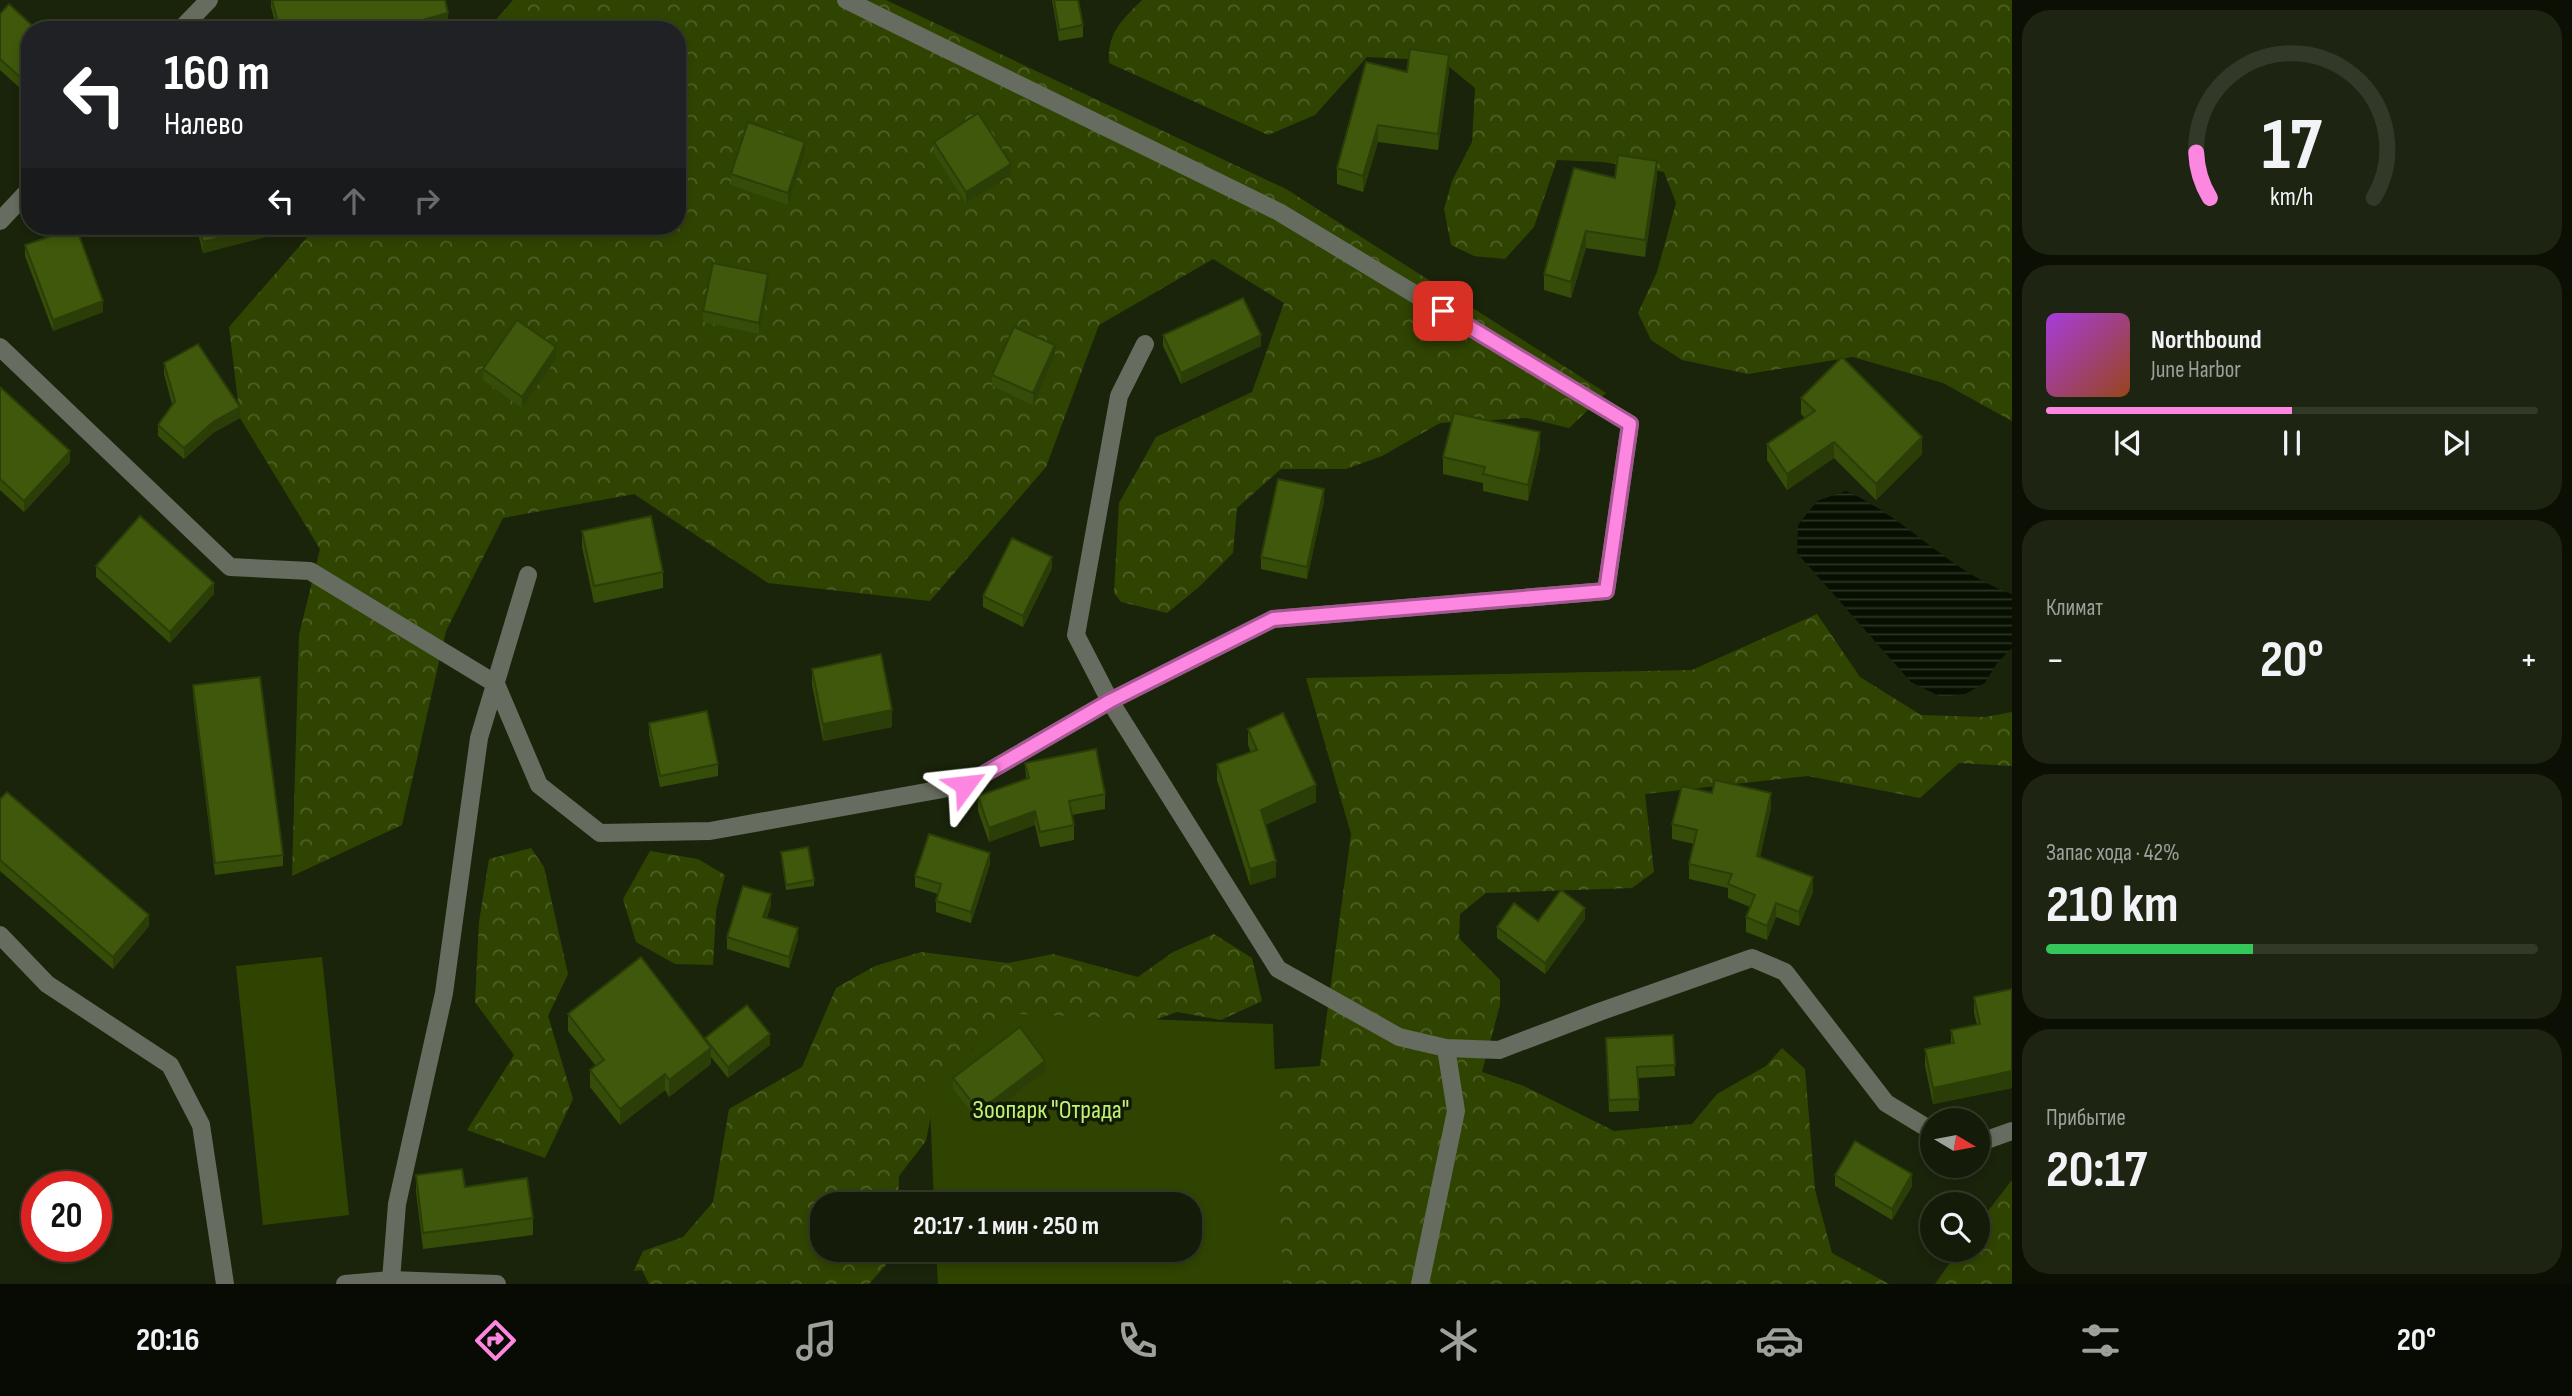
<!DOCTYPE html>
<html lang="ru">
<head>
<meta charset="utf-8">
<style>
	:root { --surface:#141b08; --page:#1d2412; --text:#f1f3f6; --muted:#9da19c; --line:#333929; --accent:#fd86e1 }
	body { margin:0; font-family:"Sofia Sans Condensed",sans-serif; background:var(--page); color:var(--text); height:100vh; display:flex; flex-direction:column; font-size:26px; white-space:nowrap }
	* { box-sizing:border-box; margin:0 }
	p { font-size:23px; color:var(--muted) }
	.icon { flex:none; width:38px; height:38px; fill:none; stroke:currentColor; stroke-width:2; stroke-linecap:round; stroke-linejoin:round }
	.map { position:relative; flex:1; overflow:hidden }
	.drawer { display:flex; flex-direction:column; gap:10px; padding:10px; background:#0b0f04; width:560px }
	.drawer>* { flex:none }
	.top-card { position:absolute; left:21px; top:21px; width:665px; height:214px; border-radius:28px; box-shadow:0 4px 10px #0003,0 0 0 2px var(--line); background:#202124; color:#fff; overflow:hidden }
	.needle { width:46px; rotate:100deg }
	.controls { position:absolute; left:1920px; top:1108px; display:grid; gap:14px }
	.controls a { display:grid; place-items:center; width:70px; height:70px; border-radius:50%; background:var(--surface); box-shadow:0 4px 10px #0003,0 0 0 2px var(--line); font-size:35px }
	.speed { position:absolute; left:21px; top:1171px; display:flex; gap:14px; font-size:35px; font-weight:700; text-align:center }
	.speed>* { display:grid; place-content:center; width:91px; height:91px; border-radius:50%; background:var(--surface); box-shadow:0 4px 10px #0003,0 0 0 2px var(--line); line-height:1 }
	.speed .limit { border:10px solid #d22; background:#fff; color:#111 }
	.pin { position:absolute; display:grid; place-items:center; width:60px; height:60px; color:#fff; margin:-30px; border-radius:14px; box-shadow:0 4px 10px #0006 }
	.me { position:absolute; width:77px; margin:-38px; rotate:60deg; stroke-linejoin:round; filter:drop-shadow(0 0 5px #0008) }
	.turn { display:flex; align-items:center; gap:24px; height:147px; padding:0 28px; font-size:32px }
	.turn .icon { width:91px; height:91px; stroke-width:2.5 }
	.turn b { display:block; font-size:49px; line-height:60px }
	.lanes { display:flex; align-items:center; height:66px; padding:0 28px; background:#0003; justify-content:center; gap:35px; direction:ltr }
	.lanes .off { opacity:.35 }
	.big { font-size:52px; font-weight:700; line-height:1.1 }
	.drawer .tile { flex:1; display:flex; flex-direction:column; justify-content:center; gap:10px; min-width:0; padding:0 24px; border-radius:28px; background:var(--page) }
	.drawer .dial { align-items:center; gap:0 }
	.dial svg { height:182px; overflow:visible; fill:none; stroke:var(--line); stroke-width:7; stroke-linecap:round; text-anchor:middle }
	.dial text { fill:var(--text); stroke:none }
	.song { display:flex; align-items:center; gap:21px }
	.cover { width:84px; height:84px; border-radius:10px; background:linear-gradient(135deg,hsl(280 70% 55%),hsl(20 70% 35%)) }
	.played { height:7px; border-radius:4px; background:linear-gradient(90deg,var(--accent) 50%,var(--line) 50%) }
	.keys { display:flex; justify-content:space-around; direction:ltr }
	.heat { display:flex; justify-content:space-between; align-items:center; font-size:38px; direction:ltr }
	.charge { height:10px; border-radius:5px; background:linear-gradient(90deg,#34c759 42%,var(--line) 0) }
	.trip { position:absolute; left:810px; top:1192px; width:392px; height:70px; border-radius:28px; background:var(--surface); box-shadow:0 4px 10px #0003,0 0 0 2px var(--line); font-weight:700; line-height:70px; text-align:center }
	.tabs { display:flex; height:112px; justify-content:space-around; align-items:center; background:#080b03; color:var(--muted) }
	.tabs .icon { width:49px; height:49px }
	.tabs .active { color:var(--accent) }
	.tabs b { font-size:32px; color:var(--text) }
	main { display:flex; flex:1; min-height:0 }
	.map>svg:first-child { display:block }
	.forest { fill:url(#forest-crowns) }
	.park { fill:#304402 }
	.water { fill:url(#water-rules) }
	.lines { fill:none; stroke-linecap:round; stroke-linejoin:round }
	.minor { stroke:#666c5f; stroke-width:18 }
	.wall { fill:#364c09 }
	.shaded-wall { fill:#2c3e08 }
	.building { fill:#3f580b; stroke:#2c3e08; stroke-width:2 }
	.route-casing { stroke:#a45792; stroke-width:18 }
	.route { stroke:#fd86e1; stroke-width:12 }
	.labels { text-anchor:middle; dominant-baseline:central; stroke-width:7; stroke-linejoin:round; paint-order:stroke }
	.park-label { font-size:26px; fill:#c1f076; stroke:#111a03 }
</style>
</head>
<body>
<main>
<div class="map">
<svg width="2012" height="1284" viewBox="0 0 2012 1284">
	<defs>
		<pattern id="forest-crowns" width="20" height="18" patternUnits="userSpaceOnUse" patternTransform="scale(1.75)"><rect width="20" height="18" fill="#304402"/><path d="M2 6a3 3 0 1 1 6 0M12 15a3 3 0 1 1 6 0" fill="none" stroke="#4e6027"/></pattern>
		<pattern id="water-rules" width="6" height="5" patternUnits="userSpaceOnUse" patternTransform="scale(1.75)"><rect width="6" height="5" fill="#060f00"/><path d="M0 2.5h6" fill="none" stroke="#2b3325"/></pattern>
	</defs>
	<rect width="100%" height="100%" fill="#1a240a"/>
	<g class="forest">
		<polygon points="513,0 886,0 1286,189 1606,393 1569,428 1527,418 1440,423 1382,456 1346,469 1281,469 1237,508 1233,553 1199,587 1167,613 1121,602 1114,593 1119,503 1156,437 1252,392 1284,303 1213,259 1099,325 1046,467 930,601 768,583 634,494 503,518 446,631 402,825 292,876 299,635 320,549 240,418 229,327 317,226 677,226 677,30 487,30"/>
		<path d="M 1142,0 L 2012,0 L 2012,421 L 1943,383 L 1853,357 L 1748,374 L 1682,360 L 1651,340 L 1638,313 L 1657,272 L 1676,203 L 1664,172 L 1603,162 L 1557,160 L 1534,227 L 1505,259 L 1474,256 L 1451,245 L 1444,209 L 1452,181 L 1472,142 L 1475,88 L 1442,61 L 1367,57 L 1315,115 L 1268,135 L 1109,63 C 1107,33 1122,20 1142,0 Z"/>
		<polygon points="1817,614 1860,677 1921,715 1985,717 2012,712 2012,766 1959,763 1920,798 1808,776 1645,794 1654,872 1632,888 1486,893 1460,914 1459,938 1500,980 1500,1005 1482,1072 1524,1086 1614,1131 1692,1124 1717,1094 1766,1066 1782,1048 1805,1069 1815,1190 1832,1253 1889,1284 951,1284 1190,1250 1190,1204 941,1204 1095,1082 1320,1066 1351,834 1306,678 1692,670"/>
		<polygon points="531,848 544,867 568,974 548,1016 573,1099 545,1158 467,1130 514,1055 475,1002 479,922 489,859"/>
		<polygon points="650,851 698,859 725,875 716,911 713,965 675,964 636,942 623,899"/>
		<polygon points="1214,934 1252,958 1262,1001 1221,1020 1177,1012 1135,1027 1016,1031 973,1048 935,1096 926,1141 899,1176 898,1204 822,1204 822,1250 890,1250 886,1265 869,1284 649,1284 642,1270 634,1271 643,1251 683,1237 713,1202 729,1109 802,1067 836,988 875,966 921,952 1008,963 1053,954 1138,977 1173,952"/>
		<polygon points="2012,1180 2012,1284 1935,1284 1959,1250 1978,1250 1978,1224"/>
	</g>
	<g class="park">
		<polygon points="322,957 349,1215 263,1225 236,966"/>
		<polygon points="1020,1014 1273,1024 1283,1284 938,1284 936,1250 1190,1250 1190,1204 934,1204 929,1081"/>
	</g>
	<path class="water" d="M 1846,491 C 1906,517 1949,572 2012,594 L 2012,648 L 1997,663 L 1985,683 L 1965,694 L 1941,697 L 1911,682 L 1797,553 L 1798,525 L 1817,501 Z"/>
	<g class="lines">
		<g class="minor">
			<polyline points="180,30 209,0"/>
			<polyline points="0,221 30,189"/>
			<polyline points="1145,344 1119,396 1076,635 1110,701 1278,969 1399,1037 1446,1048 1499,1050 1599,1012 1752,958 1785,972 1886,1103 1932,1131"/>
			<polyline points="0,347 230,567 310,571 496,684 539,785 600,833 710,831 965,785 1110,701 1273,619 1606,591 1630,424 1279,212 846,0"/>
			<polyline points="0,935 47,984 170,1065 201,1125 225,1284"/>
			<polyline points="1978,1143 2012,1131"/>
			<polyline points="391,1280 397,1204 444,993 479,738 528,575"/>
			<polyline points="345,1284 391,1280 497,1284"/>
			<polyline points="1420,1284 1456,1111 1446,1048"/>
		</g>
	</g>
	<g class="wall">
		<polygon points="271,0 445,0 448,24 428,30 277,30 271,7"/>
		<polygon points="1052,0 1078,0 1083,25 1083,37 1059,41"/>
		<polygon points="0,14 30,30 30,97 0,70"/>
		<polygon points="1449,71 1438,150 1378,142 1363,192 1337,184 1337,168 1407,72"/>
		<polygon points="934,142 1011,175 966,203 934,153"/>
		<polygon points="805,153 788,205 731,185 731,174"/>
		<polygon points="1657,177 1645,257 1586,248 1571,298 1544,290 1544,274 1615,178"/>
		<polygon points="196,226 289,226 289,231 203,253"/>
		<polygon points="25,245 103,312 53,331 25,256"/>
		<polygon points="768,286 759,334 703,322 703,311"/>
		<polygon points="1163,335 1261,346 1181,384 1163,346"/>
		<polygon points="1055,356 1033,405 992,386 992,375"/>
		<polygon points="556,359 522,408 483,380 483,369"/>
		<polygon points="164,363 240,418 213,433 184,459 158,436 158,425 172,404 164,374"/>
		<polygon points="0,387 70,462 24,512 0,490"/>
		<polygon points="1801,398 1922,454 1876,500 1834,458 1787,490 1767,460 1767,444 1805,418 1801,414"/>
		<polygon points="1540,449 1528,501 1483,491 1483,483 1443,474 1443,457"/>
		<polygon points="1324,501 1307,579 1261,569 1261,557"/>
		<polygon points="582,531 663,572 663,588 594,603 582,547"/>
		<polygon points="96,566 214,594 170,643 96,577"/>
		<polygon points="1052,568 1023,627 983,607 983,596"/>
		<polygon points="812,669 892,727 823,741 812,685"/>
		<polygon points="193,685 283,855 283,866 215,875 193,696"/>
		<polygon points="649,723 718,764 718,776 660,787 649,734"/>
		<polygon points="1248,729 1316,802 1265,825 1276,877 1250,885 1217,780 1217,764 1251,752 1248,745"/>
		<polygon points="1025,763 1105,794 1105,809 1072,815 1074,825 1074,840 1040,847 1035,825 989,842 978,811 978,796 1026,779"/>
		<polygon points="0,799 149,926 113,969 0,871"/>
		<polygon points="1771,808 1760,857 1813,892 1799,926 1776,917 1767,940 1746,932 1746,917 1750,907 1728,898 1728,888 1689,879 1689,864 1694,844 1672,839 1672,824"/>
		<polygon points="781,852 814,880 814,886 786,890"/>
		<polygon points="990,864 971,923 936,912 936,901 938,894 915,887 915,876"/>
		<polygon points="771,905 767,918 798,939 789,968 727,949 727,937"/>
		<polygon points="1585,919 1545,974 1497,938 1497,927 1538,921"/>
		<polygon points="2012,990 2012,1088 1933,1104 1925,1066 1925,1049 1951,1044 1951,1030 1977,1025 1974,1013 1974,997"/>
		<polygon points="568,1014 705,1040 770,1045 728,1078 711,1057 711,1064 669,1097 665,1090 620,1125 590,1087 590,1070 596,1066 568,1031"/>
		<polygon points="1673,1035 1675,1076 1638,1078 1639,1111 1609,1112 1606,1038"/>
		<polygon points="1045,1072 979,1122 953,1089 953,1078"/>
		<polygon points="416,1175 533,1218 533,1235 423,1249 416,1192"/>
		<polygon points="1835,1175 1912,1186 1892,1220 1835,1186"/>
	</g>
	<g class="shaded-wall">
		<polygon points="448,13 448,24 428,30 386,30"/>
		<polygon points="1449,55 1449,71 1438,150 1438,134"/>
		<polygon points="1378,125 1378,142 1363,192 1363,176"/>
		<polygon points="805,142 805,153 788,205 788,193"/>
		<polygon points="1657,161 1657,177 1645,257 1645,240"/>
		<polygon points="1011,164 1011,175 966,203 966,192"/>
		<polygon points="267,226 289,226 289,231 203,253 203,242"/>
		<polygon points="1586,231 1586,248 1571,298 1571,282"/>
		<polygon points="768,274 768,286 759,334 759,323"/>
		<polygon points="103,301 103,312 53,331 53,320"/>
		<polygon points="1261,335 1261,346 1181,384 1181,373"/>
		<polygon points="1055,345 1055,356 1033,405 1033,393"/>
		<polygon points="556,347 556,359 522,408 522,397"/>
		<polygon points="240,407 240,418 213,433 184,459 184,448 213,422"/>
		<polygon points="1540,432 1540,449 1528,501 1528,485"/>
		<polygon points="1922,437 1922,454 1876,500 1876,484"/>
		<polygon points="1834,442 1834,458 1787,490 1787,474"/>
		<polygon points="70,451 70,462 24,512 24,501"/>
		<polygon points="1324,489 1324,501 1307,579 1307,567"/>
		<polygon points="1052,557 1052,568 1023,627 1023,616"/>
		<polygon points="214,583 214,594 170,643 170,632"/>
		<polygon points="892,710 892,727 823,741 823,724"/>
		<polygon points="1316,785 1316,802 1261,827 1261,810"/>
		<polygon points="1771,793 1771,808 1757,870 1757,856"/>
		<polygon points="1035,811 1035,825 989,842 989,828"/>
		<polygon points="990,853 990,864 971,923 971,912"/>
		<polygon points="1276,861 1276,877 1250,885 1250,869"/>
		<polygon points="1813,877 1813,892 1799,926 1799,912"/>
		<polygon points="771,894 771,905 763,929 763,917"/>
		<polygon points="1776,903 1776,917 1767,940 1767,926"/>
		<polygon points="1585,908 1585,919 1545,974 1545,963"/>
		<polygon points="149,915 149,926 113,969 113,957"/>
		<polygon points="798,928 798,939 789,968 789,957"/>
		<polygon points="770,1034 770,1045 728,1078 728,1067"/>
		<polygon points="711,1048 711,1064 669,1097 669,1080"/>
		<polygon points="1045,1061 1045,1072 979,1122 979,1111"/>
		<polygon points="2012,1071 2012,1088 1933,1104 1933,1088"/>
		<polygon points="665,1074 665,1090 620,1125 620,1109"/>
		<polygon points="1912,1174 1912,1186 1892,1220 1892,1209"/>
	</g>
	<g class="building">
		<polygon points="272,0 445,0 448,13 386,30 280,30"/>
		<polygon points="1054,0 1078,0 1083,25 1059,30"/>
		<polygon points="9,4 37,30 30,30 30,86 0,59 0,14"/>
		<polygon points="1410,49 1449,55 1438,134 1378,125 1363,176 1337,168 1366,62 1407,72"/>
		<polygon points="978,113 1011,164 966,192 934,142"/>
		<polygon points="748,122 805,142 788,193 731,174"/>
		<polygon points="1618,155 1657,161 1645,240 1586,231 1571,282 1544,274 1574,168 1615,178"/>
		<polygon points="199,226 267,226 203,242"/>
		<polygon points="76,227 103,301 53,320 25,245"/>
		<polygon points="713,263 768,274 759,323 703,311"/>
		<polygon points="1243,298 1261,335 1181,373 1163,335"/>
		<polygon points="517,320 556,347 522,397 483,369"/>
		<polygon points="1014,327 1055,345 1033,393 992,375"/>
		<polygon points="198,344 240,407 213,422 184,448 158,425 175,401 164,363"/>
		<polygon points="1842,357 1922,437 1876,484 1834,442 1787,474 1767,444 1815,411 1801,398"/>
		<polygon points="0,387 70,451 24,501 0,479"/>
		<polygon points="1454,413 1540,432 1528,485 1483,474 1485,467 1443,457"/>
		<polygon points="1278,479 1324,489 1307,567 1261,557"/>
		<polygon points="140,516 214,583 170,632 96,566"/>
		<polygon points="651,516 663,572 594,586 582,531"/>
		<polygon points="1012,538 1052,557 1023,616 983,596"/>
		<polygon points="881,654 892,710 823,724 812,669"/>
		<polygon points="260,677 283,855 215,863 193,685"/>
		<polygon points="707,711 718,764 660,776 649,723"/>
		<polygon points="1283,713 1316,785 1261,810 1276,861 1250,869 1217,764 1257,750 1248,729"/>
		<polygon points="1096,749 1105,794 1069,801 1074,825 1040,832 1035,811 989,828 978,796 1029,778 1025,763"/>
		<polygon points="1715,780 1771,793 1757,856 1813,877 1799,912 1776,903 1767,926 1746,917 1755,895 1728,884 1732,874 1689,864 1697,830 1672,824 1682,786 1712,793"/>
		<polygon points="7,792 149,915 113,957 0,860 0,799"/>
		<polygon points="929,834 990,853 971,912 936,901 941,884 915,876"/>
		<polygon points="808,847 814,880 786,885 781,852"/>
		<polygon points="743,886 771,894 763,917 798,928 789,957 727,937"/>
		<polygon points="1561,890 1585,908 1545,963 1497,927 1514,903 1538,921"/>
		<polygon points="641,957 711,1048 669,1080 665,1074 620,1109 590,1070 604,1060 568,1014"/>
		<polygon points="2012,989 2012,1071 1933,1088 1925,1049 1954,1043 1951,1030 1980,1024 1974,997"/>
		<polygon points="747,1005 770,1034 728,1067 705,1038"/>
		<polygon points="1020,1027 1045,1061 979,1111 953,1078"/>
		<polygon points="1673,1035 1675,1065 1637,1067 1639,1099 1609,1100 1606,1038"/>
		<polygon points="1855,1141 1912,1174 1892,1209 1835,1175"/>
		<polygon points="462,1169 465,1187 527,1178 533,1218 423,1233 416,1175"/>
	</g>
	<g class="lines">
		<g class="route-casing">
			<polyline id="route" points="965,785 1110,701 1273,619 1606,591 1630,424 1443,311"/>
		</g>
		<use href="#route" class="route"/>
	</g>
	<g class="labels">
		<g class="park-label">
			<text x="1051" y="1110">Зоопарк "Отрада"</text>
		</g>
	</g>
</svg>
<div class="controls">
<a><svg class="needle" viewBox="-14 -14 28 28"><path d="M0-13l5 13h-10z" fill="#e53935"/><path d="M0 13l5-13h-10z" fill="#9da19c"/></svg></a>
<a><svg class="icon" aria-label="search" viewBox="0 0 24 24"><circle cx="10" cy="10" r="6"/><path d="M15 15l6 6"/></svg></a>
</div>
<div class="speed"><div class="limit">20</div></div>
<div class="pin" style="left:1443px;top:311px;background:#d93025"><svg class="icon" aria-label="arrive" viewBox="0 0 24 24"><path d="M6 21V4h12l-3 4 3 4H6"/></svg></div>
<svg class="me" style="left:965px;top:785px" viewBox="-20 -20 40 40"><path d="M0-17L14 15 0 8-14 15z" fill="#fd86e1" stroke="#fff" stroke-width="4"/></svg>
<div class="trip">20:17 · 1 мин · 250 m</div>
<div class="top-card">
<div class="turn"><svg class="icon" aria-label="left" viewBox="0 0 24 24"><path d="M17 20v-9H6M10 6l-5 5 5 5"/></svg><div><b>160 m</b>Налево</div></div>
<div class="lanes"><svg class="icon" aria-label="left" viewBox="0 0 24 24"><path d="M17 20v-9H6M10 6l-5 5 5 5"/></svg><svg class="icon off" aria-label="ahead" viewBox="0 0 24 24"><path d="M12 20V5M6 11l6-6 6 6"/></svg><svg class="icon off" aria-label="right" viewBox="0 0 24 24"><path d="M7 20v-9h11M14 6l5 5-5 5"/></svg></div>
</div>
</div>
<section class="drawer">
<div class="tile dial"><svg viewBox="0 0 100 80">
<path d="M14 69A42 42 0 1 1 86 69"/>
<path d="M14 69A42 42 0 0 1 8 49" stroke="#fd86e1"/>
<text x="50" y="56" font-size="32" font-weight="700">17</text>
<text x="50" y="72" font-size="11">km/h</text>
</svg></div>
<div class="tile">
<div class="song"><i class="cover"></i><div><b>Northbound</b><p>June Harbor</p></div></div>
<div class="played"></div>
<div class="keys"><svg class="icon" aria-label="previous" viewBox="0 0 24 24"><path d="M18 5L8 12l10 7zM5 5v14"/></svg><svg class="icon" aria-label="pause" viewBox="0 0 24 24"><path d="M8 5v14M16 5v14"/></svg><svg class="icon" aria-label="next" viewBox="0 0 24 24"><path d="M6 5l10 7-10 7zM19 5v14"/></svg></div>
</div>
<div class="tile"><p>Климат</p>
<div class="heat"><a>−</a><b class="big">20°</b><a>+</a></div>
</div>
<div class="tile"><p>Запас хода · 42%</p><b class="big">210 km</b><div class="charge"></div></div>
<div class="tile"><p>Прибытие</p><b class="big">20:17</b></div>
</section>
</main>
<nav class="tabs">
<b>20:16</b>
<svg class="icon active" aria-label="directions" viewBox="0 0 24 24"><path d="M12 3l9 9-9 9-9-9zM9 14v-3h6M13 9l2 2-2 2"/></svg>
<svg class="icon" aria-label="music" viewBox="0 0 24 24"><path d="M9 18V5l10-2v13"/><circle cx="6" cy="18" r="3"/><circle cx="16" cy="16" r="3"/></svg>
<svg class="icon" aria-label="phone" viewBox="0 0 24 24"><path d="M5 4h4l2 5-3 2q2 4 5 5l2-3 5 2v4C11 20 4 13 5 4z"/></svg>
<svg class="icon" aria-label="climate" viewBox="0 0 24 24"><path d="M12 3v18M4 7l16 10M4 17L20 7"/></svg>
<svg class="icon" aria-label="car" viewBox="0 0 24 24"><path d="M5 17H2v-5l4-1 3-4h7l3 4 3 1v5h-3M9 17h6M6 11h13"/><circle cx="7" cy="17" r="2"/><circle cx="17" cy="17" r="2"/></svg>
<svg class="icon" aria-label="filters" viewBox="0 0 24 24"><path d="M4 7h16M4 17h16"/><circle cx="9" cy="7" r="2"/><circle cx="15" cy="17" r="2"/></svg>
<b>20°</b>
</nav>
</body>
</html>
